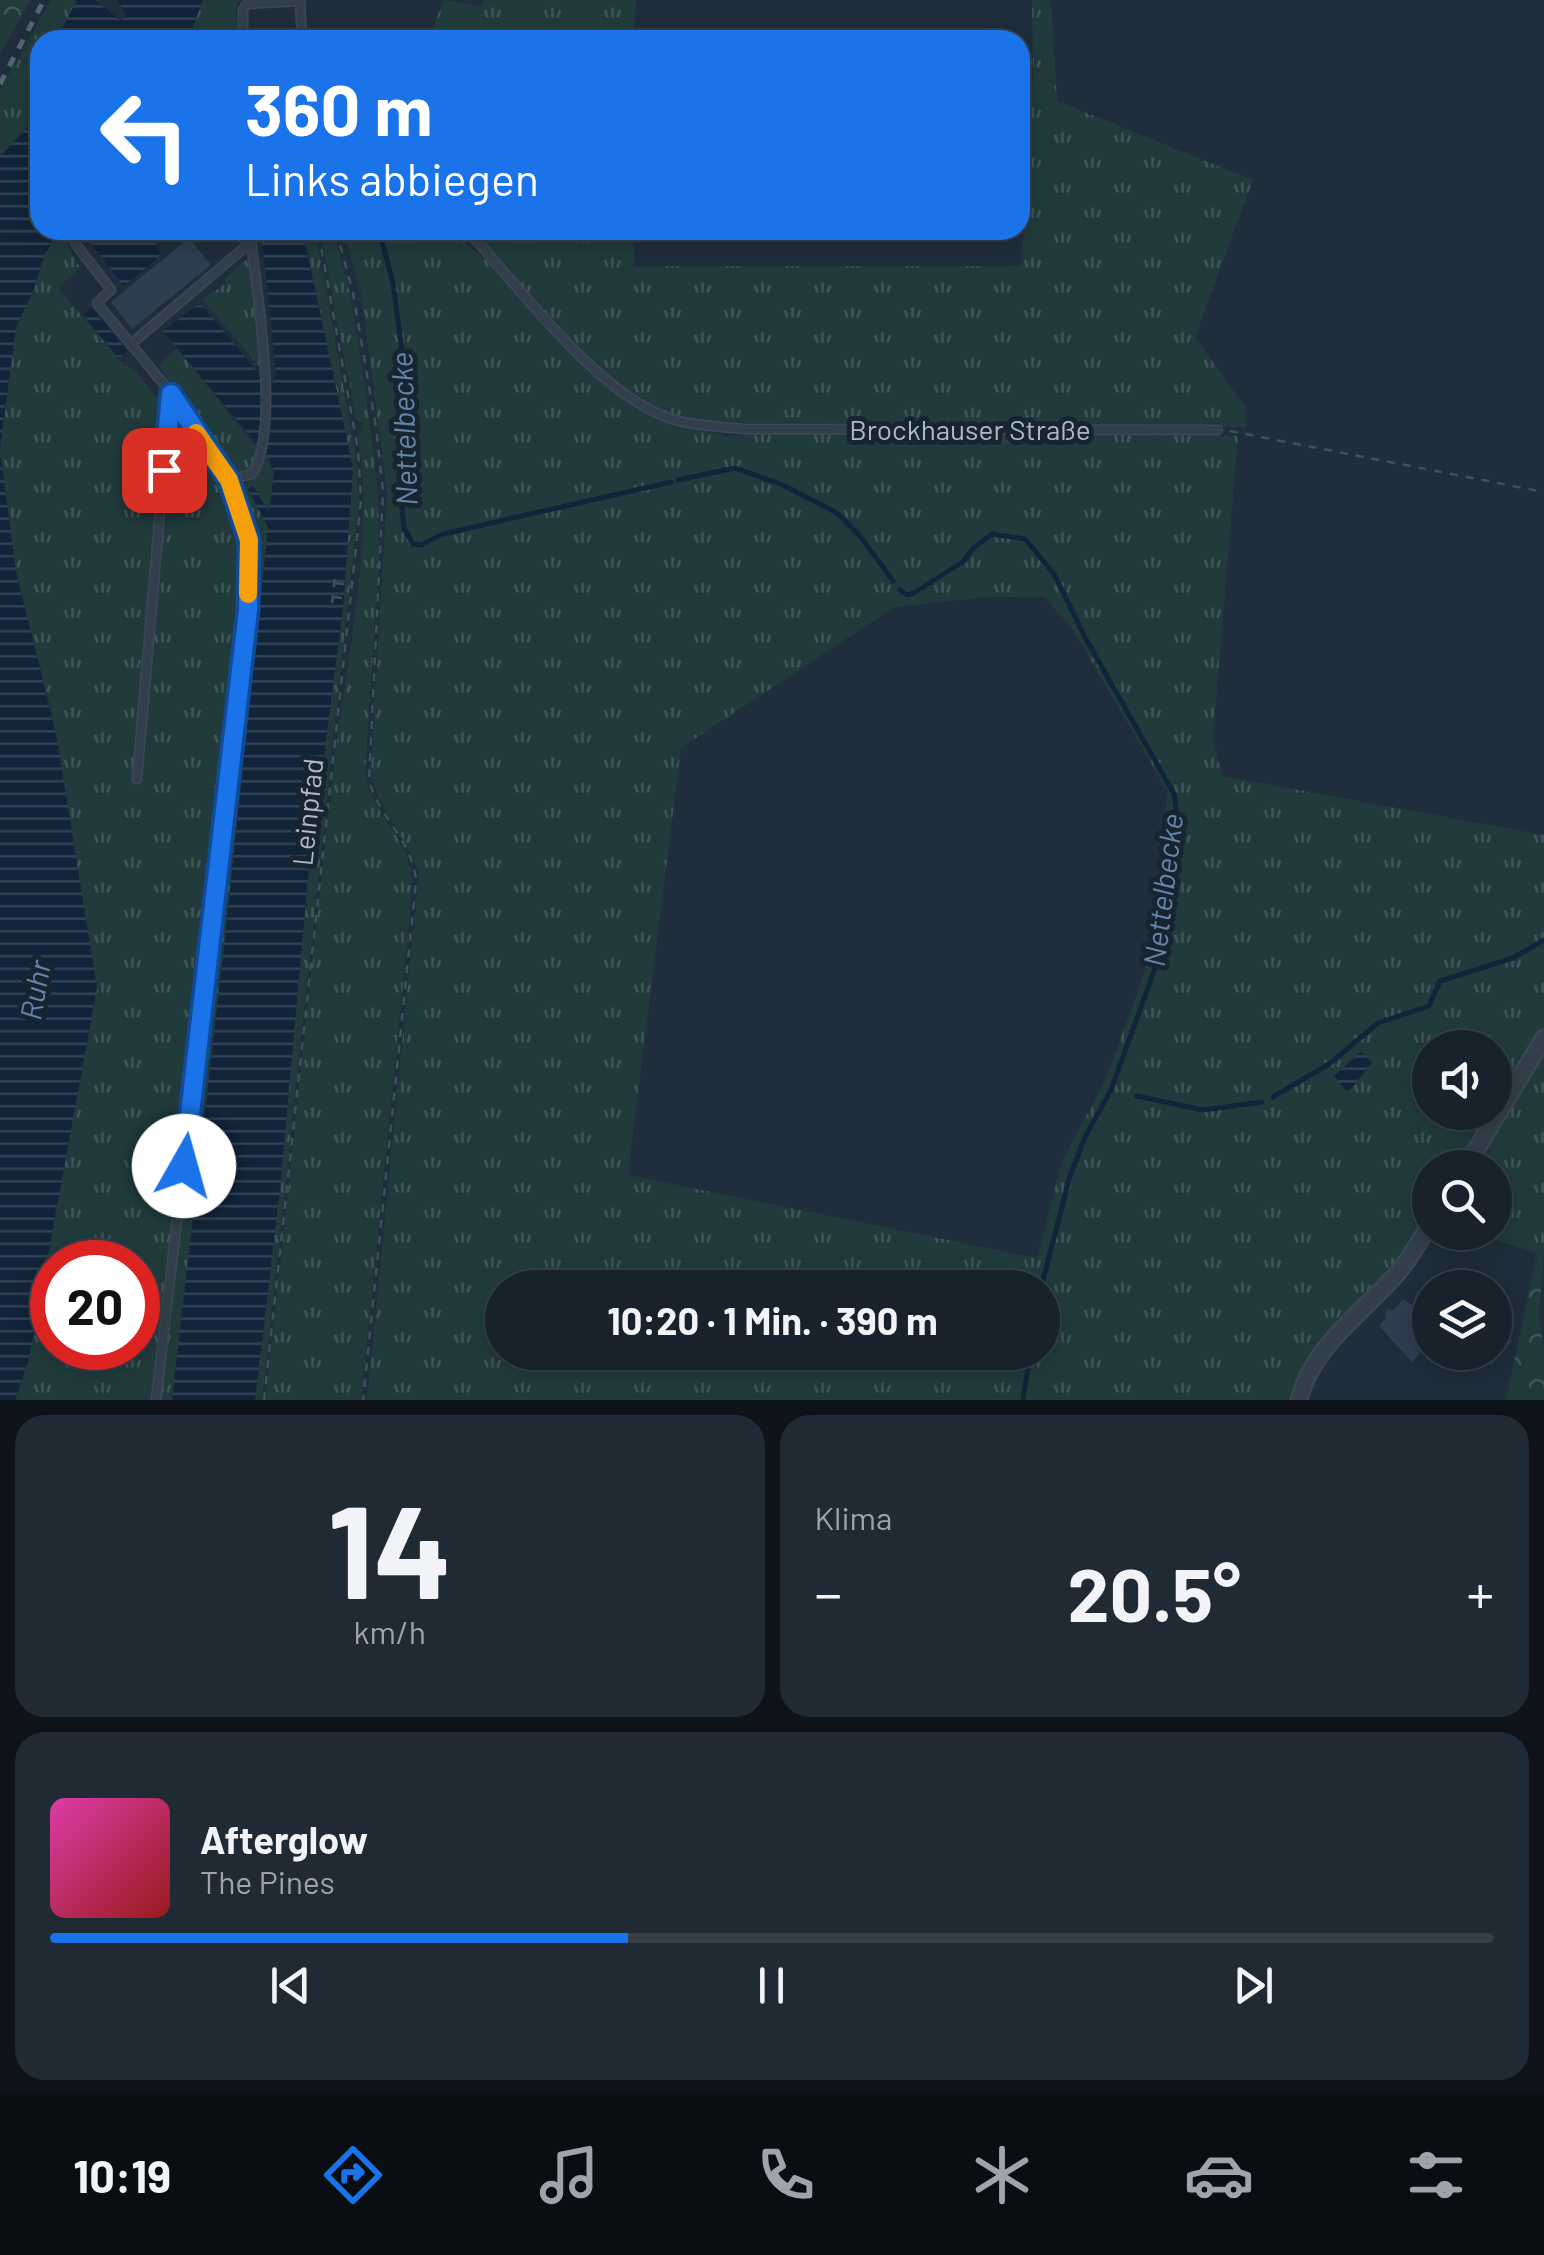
<!DOCTYPE html>
<html lang="de">
<head>
<meta charset="utf-8">
<style>
	:root { --surface:#17222d; --page:#202a35; --text:#f1f3f6; --muted:#9ea4aa; --line:#363f49; --accent:#1a73e8 }
	body { margin:0; font-family:Barlow,sans-serif; background:var(--page); color:var(--text); height:100vh; display:flex; flex-direction:column; font-size:38px; white-space:nowrap }
	* { box-sizing:border-box; margin:0 }
	p { font-size:32px; color:var(--muted) }
	.icon { flex:none; width:55px; height:55px; fill:none; stroke:currentColor; stroke-width:2; stroke-linecap:round; stroke-linejoin:round }
	.map { position:relative; height:1400px; overflow:hidden }
	.drawer { display:flex; flex-direction:column; gap:15px; padding:15px; background:#0d1319; flex:1 }
	.drawer>* { flex:none }
	.banner { position:absolute; left:30px; top:30px; width:1000px; height:210px; border-radius:30px; box-shadow:0 5px 25px #0003,0 0 0 2px var(--line); background:#1a73e8; color:#fff; overflow:hidden }
	.tools { position:absolute; left:1412px; top:1030px; display:grid; gap:20px }
	.tools a { display:grid; place-items:center; width:100px; height:100px; border-radius:50%; background:var(--surface); box-shadow:0 5px 25px #0003,0 0 0 2px var(--line); font-size:50px }
	.speed { position:absolute; left:30px; top:1240px; display:flex; gap:20px; font-size:50px; font-weight:700; text-align:center }
	.speed>* { display:grid; place-content:center; width:130px; height:130px; border-radius:50%; background:var(--surface); box-shadow:0 5px 25px #0003,0 0 0 2px var(--line); line-height:1 }
	.speed .limit { border:15px solid #d22; background:#fff; color:#111 }
	.pin { position:absolute; display:grid; place-items:center; width:85px; height:85px; color:#fff; margin:-42px; border-radius:20px; box-shadow:0 5px 15px #0006 }
	.me { position:absolute; width:110px; margin:-55px; rotate:7deg; stroke-linejoin:round; filter:drop-shadow(0 0 8px #0008) }
	.turn { display:flex; align-items:center; gap:35px; height:210px; padding:0 50px; font-size:45px }
	.turn .icon { width:130px; height:130px; stroke-width:2.5 }
	.turn b { display:block; font-size:70px; line-height:85px }
	.big { font-size:75px; font-weight:700; line-height:1.1 }
	.drawer .tile { flex:1; display:flex; flex-direction:column; justify-content:center; gap:15px; min-width:0; padding:0 35px; border-radius:30px; background:var(--page) }
	.drawer .dial { align-items:center; gap:0 }
	.dial b { font-size:130px; line-height:1 }
	.song { display:flex; align-items:center; gap:30px }
	.cover { width:120px; height:120px; border-radius:15px; background:linear-gradient(135deg,hsl(320 70% 55%),hsl(0 70% 35%)) }
	.played { height:10px; border-radius:5px; background:linear-gradient(90deg,var(--accent) 40%,var(--line) 40%) }
	.keys { display:flex; justify-content:space-around; direction:ltr }
	.heat { display:flex; justify-content:space-between; align-items:center; font-size:55px; direction:ltr }
	.drawer .tiles { flex:1; display:grid; gap:15px; grid-template-columns:1fr 1fr }
	.tile:last-child { grid-column:span 2 }
	.trip { position:absolute; left:485px; top:1270px; width:575px; height:100px; border-radius:50px; background:var(--surface); box-shadow:0 5px 25px #0003,0 0 0 2px var(--line); font-weight:700; line-height:100px; text-align:center }
	.dock { display:flex; height:160px; justify-content:space-around; align-items:center; background:#090e12; color:var(--muted) }
	.dock .icon { width:70px; height:70px }
	.dock .active { color:var(--accent) }
	.dock b { font-size:45px; color:var(--text) }
	.map>svg:first-child { display:block }
	.grass { fill:url(#grass-tufts); fill-rule:evenodd }
	.forest { fill:url(#forest-crowns) }
	.water { fill:url(#water-rules) }
	.lines { fill:none; stroke-linecap:round; stroke-linejoin:round }
	.stream { stroke:#12243a; stroke-width:5 }
	.building { fill:#2e3e51 }
	.service-casing { stroke:#3d4855; stroke-width:11 }
	.minor-casing { stroke:#3d4855; stroke-width:19 }
	.path { stroke:#3a5455; stroke-width:2.5; stroke-dasharray:8 8; stroke-linecap:butt }
	.service { stroke:#333f4c; stroke-width:8 }
	.minor { stroke:#333f4c; stroke-width:15 }
	.rail { stroke:#556374; stroke-width:5; stroke-dasharray:10 10; stroke-linecap:butt }
	.route-casing { stroke:#114b97; stroke-width:25 }
	.route { stroke:#1a73e8; stroke-width:18 }
	.slow { stroke:#f59e0b; stroke-width:18 }
	.labels { text-anchor:middle; dominant-baseline:central; stroke-width:10; stroke-linejoin:round; paint-order:stroke }
	.street-label { font-size:28px; fill:#aeb9c8; stroke:#192431 }
	.water-label { font-size:30px; font-style:italic; fill:#6485ab; stroke:#192431 }
</style>
</head>
<body>
<div class="map">
<svg width="1544" height="1400" viewBox="0 0 1544 1400">
	<defs>
		<pattern id="grass-tufts" width="24" height="20" patternUnits="userSpaceOnUse" patternTransform="scale(2.5)"><rect width="24" height="20" fill="#213b3d"/><path d="M3 7l-1-3M5 7V3M7 7l1-3M15 17l-1-3M17 17v-4M19 17l1-3" fill="none" stroke="#3f5558"/></pattern>
		<pattern id="forest-crowns" width="20" height="18" patternUnits="userSpaceOnUse" patternTransform="scale(2.5)"><rect width="20" height="18" fill="#213b3d"/><path d="M2 6a3 3 0 1 1 6 0M12 15a3 3 0 1 1 6 0" fill="none" stroke="#3f5558"/></pattern>
		<pattern id="water-rules" width="6" height="5" patternUnits="userSpaceOnUse" patternTransform="scale(2.5)"><rect width="6" height="5" fill="#12243a"/><path d="M0 2.5h6" fill="none" stroke="#324255"/></pattern>
	</defs>
	<rect width="100%" height="100%" fill="#1f2d3c"/>
	<g class="grass">
		<polygon points="51,0 77,0 56,40 40,40 40,113 0,157 0,90"/>
		<polygon points="203,0 239,0 236,6 238,40 188,40"/>
		<polygon points="444,0 482,6 484,0 636,0 634,40 428,40"/>
		<path d="M 1032,0 L 1051,0 L 1057,101 L 1253,180 L 1195,337 L 1246,408 L 1246,427 L 751,423 C 720,422 689,422 660,410 C 594,383 520,284 471,230 L 634,230 L 634,266 L 1021,266 L 1033,78 Z"/>
		<path d="M 60,230 L 80,268 L 58,288 L 126,367 L 133,368 L 165,408 L 180,415 L 223,486 C 252,483 255,481 266,455 L 274,473 L 225,939 L 172,1400 L 16,1400 L 29,1358 L 97,988 L 52,714 L 16,572 L 0,451 L 16,328 L 35,286 L 44,256 ZM 52,1262 L 138,1262 L 138,1348 L 52,1348 Z"/>
		<polygon points="303,230 315,230 355,450 359,500 262,1400 255,1400 280,1188 307,888 343,607 353,468"/>
		<path d="M 320,230 L 333,230 L 350,293 L 362,364 L 378,491 L 379,556 L 365,774 C 371,810 402,833 410,867 C 414,882 410,900 410,915 L 361,1400 L 266,1400 C 289,1189 310,977 334,766 C 345,667 377,530 357,434 L 362,432 L 362,424 L 356,419 Z"/>
		<path d="M 344,230 L 450,230 L 495,268 L 599,378 L 638,408 L 675,424 L 727,436 L 781,432 L 1238,436 L 1213,737 L 1222,776 L 1544,835 L 1544,1029 L 1495,1110 L 1495,1048 L 1430,1048 L 1430,1112 L 1494,1113 L 1459,1167 L 1430,1168 L 1430,1215 L 1400,1264 L 1293,1400 L 367,1400 L 419,872 C 407,837 377,809 371,772 L 387,491 L 361,294 ZM 988,597 L 1044,597 L 1072,628 L 1168,792 L 1144,974 L 1106,1079 L 1062,1161 L 1037,1258 L 628,1175 L 681,748 L 894,607 ZM 502,1288 L 1042,1288 L 1042,1352 L 502,1352 Z"/>
		<polygon points="251,255 263,363 260,367 203,300 226,283 224,280"/>
		<polygon points="177,348 258,450 257,459 249,471 228,474 159,365"/>
		<polygon points="1544,1055 1544,1253 1537,1253 1474,1233 1495,1232 1495,1168 1476,1167"/>
	</g>
	<g class="forest">
		<polygon points="0,0 31,0 0,54"/>
		<polygon points="1537,1253 1544,1254 1539,1313 1544,1351 1544,1400 1506,1400"/>
	</g>
	<g class="water">
		<polygon points="77,0 95,0 120,20 127,16 117,0 203,0 188,40 56,40"/>
		<polygon points="40,113 40,230 59,230 44,256 35,286 16,328 0,446 0,157"/>
		<polygon points="80,230 151,230 161,255 124,286"/>
		<polygon points="261,230 302,230 353,468 343,607 307,888 280,1188 255,1400 172,1400 225,939 268,528 248,489 253,486 269,512 274,473 270,460 163,331 200,303 260,375 273,382 276,371"/>
		<polygon points="91,308 128,351 119,358 83,315"/>
		<polygon points="0,451 16,572 57,739 97,988 29,1358 15,1400 0,1400"/>
		<polygon points="1361,1051 1372,1063 1350,1090 1346,1091 1334,1076"/>
	</g>
	<g class="lines">
		<g class="stream">
			<polyline points="379,230 393,283 404,367 398,386 401,499 404,528 413,544 421,545 443,534 671,482"/>
			<polyline points="678,480 735,468 783,485 837,513 860,536 893,581"/>
			<polyline points="900,590 907,595 914,593 964,561 972,549 992,534 1025,539 1054,574 1086,639 1174,794 1176,807 1158,960 1111,1090 1085,1137 1070,1176 1041,1288"/>
			<polyline points="1137,1096 1203,1110 1262,1102"/>
			<polyline points="1273,1097 1329,1064 1378,1023 1429,1006 1440,981 1513,958 1544,940"/>
			<polyline points="1023,1400 1030,1352"/>
		</g>
	</g>
	<g class="building">
		<polygon points="189,238 211,265 132,329 111,302"/>
		<polygon points="1403,1299 1418,1309 1416,1311 1430,1327 1426,1340 1419,1333 1415,1337 1426,1347 1412,1362 1379,1326 1386,1318 1385,1312 1389,1309 1394,1310"/>
		<polygon points="1495,1326 1512,1341 1491,1365 1477,1352 1495,1352"/>
	</g>
	<g class="lines">
		<g class="service-casing">
			<g id="service">
				<polyline points="300,0 302,40"/>
				<polyline points="243,40 243,10 247,4 300,1"/>
				<path d="M 467,230 C 520,288 600,398 675,420 C 697,426 721,427 744,429 L 1218,430"/>
				<path d="M 75,243 L 111,290 L 97,303 L 171,393 L 229,480 L 252,474 C 282,428 255,286 250,230"/>
				<polyline points="131,344 251,242"/>
				<polyline points="137,779 170,395"/>
				<polyline points="156,1400 248,610 249,540 229,480"/>
			</g>
		</g>
		<g class="minor-casing">
			<g id="minor">
				<polyline points="1465,1168 1544,1038"/>
				<path d="M 1299,1400 C 1312,1347 1360,1315 1395,1276 C 1409,1261 1419,1242 1430,1224"/>
			</g>
		</g>
		<g class="path">
			<path d="M 336,230 L 353,293 L 376,427 L 383,491 L 369,780 C 378,817 414,842 416,882 L 363,1400"/>
			<polyline points="1230,431 1544,492"/>
			<polyline points="336,583 353,586"/>
			<polyline points="334,597 351,599"/>
			<polyline points="332,603 335,577"/>
			<polyline points="264,1400 361,500 358,450 318,230"/>
		</g>
		<use href="#service" class="service"/>
		<use href="#minor" class="minor"/>
		<polyline class="rail" points="0,84 44,0"/>
	</g>
	<g class="lines">
		<g class="route-casing">
			<polyline id="route" points="164,470 171,394 229,480 249,540 248,610 184,1166"/>
		</g>
		<use href="#route" class="route"/>
		<polyline class="slow" points="196,433 229,480 249,540 248,594"/>
	</g>
	<g class="labels">
		<g class="street-label">
			<text x="970" y="429">Brockhauser Straße</text>
			<text transform="translate(307 812) rotate(-84)">Leinpfad</text>
		</g>
		<g class="water-label">
			<text transform="translate(403 429) rotate(-92)">Nettelbecke</text>
			<text transform="translate(1162 890) rotate(-83)">Nettelbecke</text>
			<text transform="translate(34 990) rotate(-80)">Ruhr</text>
		</g>
	</g>
</svg>
<div class="tools">
<a><svg class="icon" aria-label="sound" viewBox="0 0 24 24"><path d="M4 9h4l5-4v14l-5-4H4zM17 9q2 3 0 6"/></svg></a>
<a><svg class="icon" aria-label="search" viewBox="0 0 24 24"><circle cx="10" cy="10" r="6"/><path d="M15 15l6 6"/></svg></a>
<a><svg class="icon" aria-label="layers" viewBox="0 0 24 24"><path d="M12 4l9 5-9 5-9-5zM3 14l9 5 9-5"/></svg></a>
</div>
<div class="speed"><div class="limit">20</div></div>
<div class="pin" style="left:164px;top:470px;background:#d93025"><svg class="icon" aria-label="arrive" viewBox="0 0 24 24"><path d="M6 21V4h12l-3 4 3 4H6"/></svg></div>
<svg class="me" style="left:184px;top:1166px" viewBox="-20 -20 40 40"><circle r="19" fill="#fff"/><path d="M0-13L10 11 0 6-10 11z" fill="#1a73e8"/></svg>
<div class="trip">10:20 · 1 Min. · 390 m</div>
<div class="banner">
<div class="turn"><svg class="icon" aria-label="left" viewBox="0 0 24 24"><path d="M17 20v-9H6M10 6l-5 5 5 5"/></svg><div><b>360 m</b>Links abbiegen</div></div>
</div>
</div>
<section class="drawer">
<div class="tiles">
<div class="tile dial"><b>14</b><p>km/h</p></div>
<div class="tile"><p>Klima</p>
<div class="heat"><a>−</a><b class="big">20.5°</b><a>+</a></div>
</div>
<div class="tile">
<div class="song"><i class="cover"></i><div><b>Afterglow</b><p>The Pines</p></div></div>
<div class="played"></div>
<div class="keys"><svg class="icon" aria-label="previous" viewBox="0 0 24 24"><path d="M18 5L8 12l10 7zM5 5v14"/></svg><svg class="icon" aria-label="pause" viewBox="0 0 24 24"><path d="M8 5v14M16 5v14"/></svg><svg class="icon" aria-label="next" viewBox="0 0 24 24"><path d="M6 5l10 7-10 7zM19 5v14"/></svg></div>
</div>
</div>
</section>
<nav class="dock">
<b>10:19</b>
<svg class="icon active" aria-label="directions" viewBox="0 0 24 24"><path d="M12 3l9 9-9 9-9-9zM9 14v-3h6M13 9l2 2-2 2"/></svg>
<svg class="icon" aria-label="music" viewBox="0 0 24 24"><path d="M9 18V5l10-2v13"/><circle cx="6" cy="18" r="3"/><circle cx="16" cy="16" r="3"/></svg>
<svg class="icon" aria-label="phone" viewBox="0 0 24 24"><path d="M5 4h4l2 5-3 2q2 4 5 5l2-3 5 2v4C11 20 4 13 5 4z"/></svg>
<svg class="icon" aria-label="climate" viewBox="0 0 24 24"><path d="M12 3v18M4 7l16 10M4 17L20 7"/></svg>
<svg class="icon" aria-label="car" viewBox="0 0 24 24"><path d="M5 17H2v-5l4-1 3-4h7l3 4 3 1v5h-3M9 17h6M6 11h13"/><circle cx="7" cy="17" r="2"/><circle cx="17" cy="17" r="2"/></svg>
<svg class="icon" aria-label="filters" viewBox="0 0 24 24"><path d="M4 7h16M4 17h16"/><circle cx="9" cy="7" r="2"/><circle cx="15" cy="17" r="2"/></svg>
</nav>
</body>
</html>
